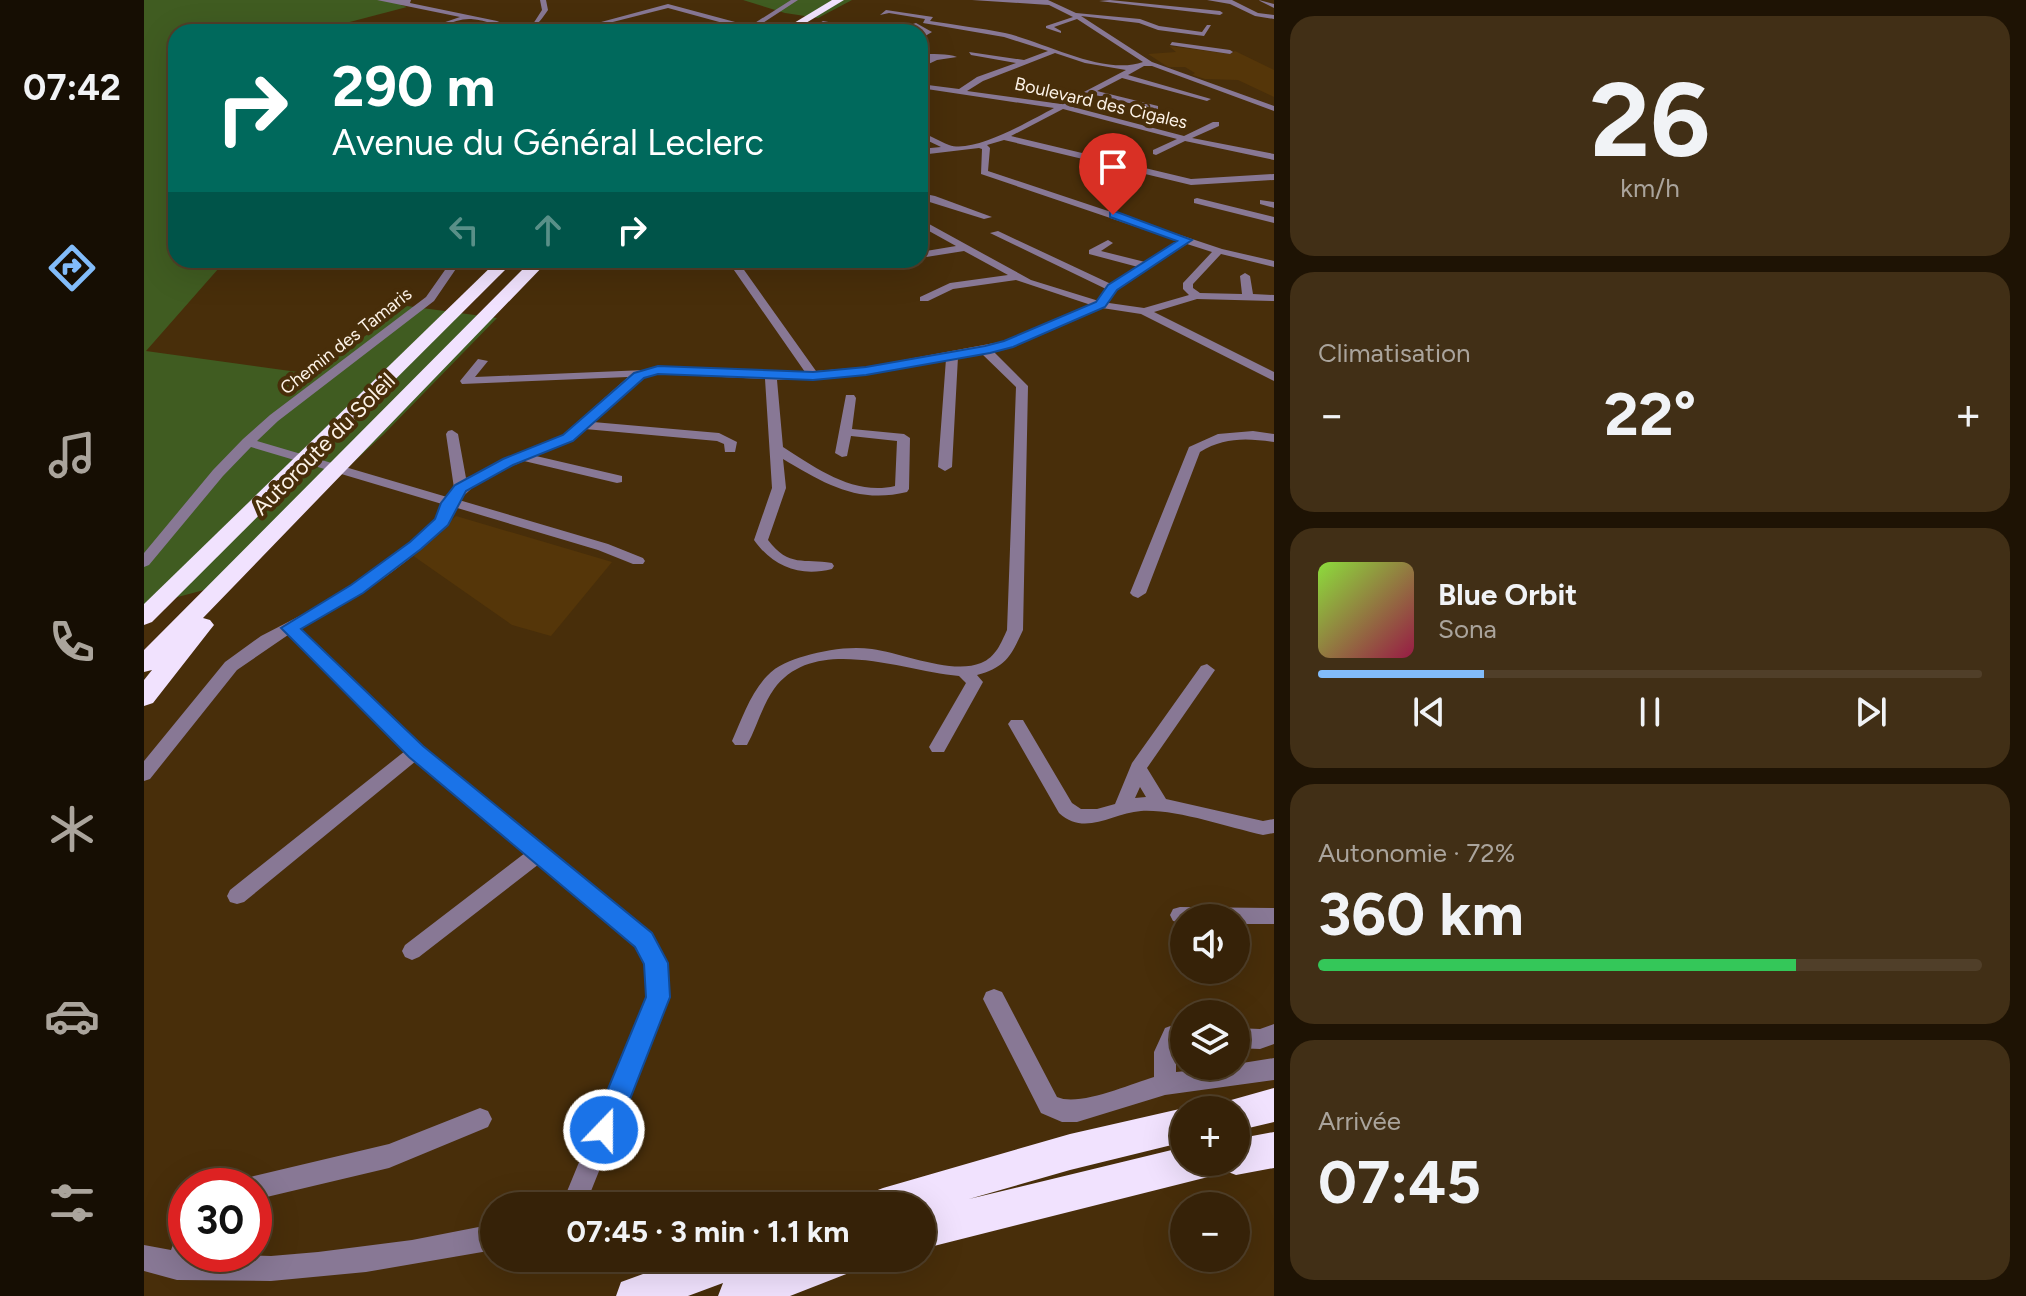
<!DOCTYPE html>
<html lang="fr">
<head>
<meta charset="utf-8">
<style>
	:root { --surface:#362208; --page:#412f16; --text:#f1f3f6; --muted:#aaa49c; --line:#503f29; --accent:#82bcfa }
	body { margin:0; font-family:Figtree,sans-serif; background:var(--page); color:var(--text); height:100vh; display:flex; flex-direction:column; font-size:30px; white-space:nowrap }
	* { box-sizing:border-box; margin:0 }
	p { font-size:26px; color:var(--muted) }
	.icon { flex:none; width:44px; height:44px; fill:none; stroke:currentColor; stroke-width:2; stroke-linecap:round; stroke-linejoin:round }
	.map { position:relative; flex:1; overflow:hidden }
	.panel { display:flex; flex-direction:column; gap:16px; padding:16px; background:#1e1304; width:752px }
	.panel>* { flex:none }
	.hud { position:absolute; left:24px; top:24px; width:760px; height:244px; border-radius:24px; box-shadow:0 8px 32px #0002,0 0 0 2px var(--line); background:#00695c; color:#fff; overflow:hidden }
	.tools { position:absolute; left:1026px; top:904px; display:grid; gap:16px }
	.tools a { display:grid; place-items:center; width:80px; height:80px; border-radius:50%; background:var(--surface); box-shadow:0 8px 32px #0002,0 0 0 2px var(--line); font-size:40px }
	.speed { position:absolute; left:24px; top:1168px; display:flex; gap:16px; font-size:40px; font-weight:700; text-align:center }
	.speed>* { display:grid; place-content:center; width:104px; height:104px; border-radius:50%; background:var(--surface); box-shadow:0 8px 32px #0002,0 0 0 2px var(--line); line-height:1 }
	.speed .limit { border:12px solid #d22; background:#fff; color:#111 }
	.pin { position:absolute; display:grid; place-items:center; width:68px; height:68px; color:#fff; margin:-82px -34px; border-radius:50% 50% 50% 0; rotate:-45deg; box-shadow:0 0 8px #0007 }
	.pin .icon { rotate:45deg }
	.me { position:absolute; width:88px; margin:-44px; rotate:22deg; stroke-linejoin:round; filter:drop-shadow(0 0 6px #0008) }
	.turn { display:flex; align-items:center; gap:28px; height:168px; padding:0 32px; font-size:36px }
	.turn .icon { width:104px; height:104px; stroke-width:2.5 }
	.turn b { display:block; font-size:56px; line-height:68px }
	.lanes { display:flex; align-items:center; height:76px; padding:0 32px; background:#0003; justify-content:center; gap:40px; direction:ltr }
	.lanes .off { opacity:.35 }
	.big { font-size:60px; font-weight:700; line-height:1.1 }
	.panel .widget { flex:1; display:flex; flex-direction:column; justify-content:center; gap:12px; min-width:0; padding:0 28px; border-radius:24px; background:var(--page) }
	.panel .dial { align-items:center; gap:0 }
	.dial b { font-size:104px; line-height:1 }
	.song { display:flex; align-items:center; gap:24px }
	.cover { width:96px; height:96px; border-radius:12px; background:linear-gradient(135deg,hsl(90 70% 55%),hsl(340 70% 35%)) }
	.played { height:8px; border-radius:4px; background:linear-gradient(90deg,var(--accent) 25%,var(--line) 25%) }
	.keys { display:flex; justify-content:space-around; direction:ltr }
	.heat { display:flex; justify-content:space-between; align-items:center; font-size:44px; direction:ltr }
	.charge { height:12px; border-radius:6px; background:linear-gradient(90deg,#34c759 72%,var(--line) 0) }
	.trip { position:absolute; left:336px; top:1192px; width:456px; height:80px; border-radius:40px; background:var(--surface); box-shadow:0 8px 32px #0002,0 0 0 2px var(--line); font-weight:700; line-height:80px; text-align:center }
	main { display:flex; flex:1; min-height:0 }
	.tab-bar { display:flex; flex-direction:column; width:144px; justify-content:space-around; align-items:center; background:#160e03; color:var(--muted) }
	.tab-bar .icon { width:56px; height:56px }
	.tab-bar .current { color:var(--accent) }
	.tab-bar b { font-size:36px; color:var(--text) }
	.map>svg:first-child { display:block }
	.built { fill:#553609 }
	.green { fill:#405c21 }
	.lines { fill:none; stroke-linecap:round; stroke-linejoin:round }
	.minor { fill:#887895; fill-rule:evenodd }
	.motorway { fill:#f1e2fe; fill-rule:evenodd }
	.route { fill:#1a73e8; stroke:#114b97; stroke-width:2 }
	.labels { text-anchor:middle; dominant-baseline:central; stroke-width:8; stroke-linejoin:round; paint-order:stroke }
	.far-street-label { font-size:18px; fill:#fdf3e8; stroke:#482e0a }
	.street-label { font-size:22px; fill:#fdf3e8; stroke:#482e0a }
</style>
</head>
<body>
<main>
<nav class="tab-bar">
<b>07:42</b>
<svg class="icon current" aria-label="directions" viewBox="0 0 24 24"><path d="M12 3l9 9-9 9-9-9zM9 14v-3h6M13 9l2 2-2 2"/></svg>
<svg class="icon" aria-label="music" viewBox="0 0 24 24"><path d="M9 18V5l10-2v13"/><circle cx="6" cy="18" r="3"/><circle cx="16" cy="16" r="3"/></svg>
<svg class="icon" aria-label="phone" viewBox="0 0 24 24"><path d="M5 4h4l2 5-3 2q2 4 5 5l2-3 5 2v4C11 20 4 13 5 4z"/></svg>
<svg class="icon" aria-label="climate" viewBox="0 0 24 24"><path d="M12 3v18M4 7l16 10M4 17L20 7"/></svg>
<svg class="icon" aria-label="car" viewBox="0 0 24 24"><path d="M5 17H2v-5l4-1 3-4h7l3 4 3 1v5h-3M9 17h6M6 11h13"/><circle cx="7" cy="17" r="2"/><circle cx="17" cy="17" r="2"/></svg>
<svg class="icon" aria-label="filters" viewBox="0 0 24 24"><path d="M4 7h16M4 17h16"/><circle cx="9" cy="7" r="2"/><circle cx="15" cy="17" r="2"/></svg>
</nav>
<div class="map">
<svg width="1130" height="1296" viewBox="0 0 1130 1296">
	<rect width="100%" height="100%" fill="#482e0a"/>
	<g class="built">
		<polygon points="1025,46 1086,54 1091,51 1130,70 1130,97 1094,80 1061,79 1048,75 1051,73 1041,67 1024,67 1004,54 1032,52"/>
		<polygon points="312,516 468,562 407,636 368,625 268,555"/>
	</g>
	<g class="green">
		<polygon points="0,0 261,0 257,5 263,7 179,29 184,32 32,32 32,260 82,260 2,351 168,374 263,306 353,318 240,434 75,586 0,606"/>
		<polygon points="599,0 708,0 674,18 641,13"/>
	</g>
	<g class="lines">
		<g class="minor">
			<path d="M 233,0 L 267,0 L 266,3 L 353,21 L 373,30 L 389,24 L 398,10 L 396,0 L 402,0 L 404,10 C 376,53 363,21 327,19 C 310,18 290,32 272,32 L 316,17 Z"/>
			<polygon points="647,0 654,0 605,32 598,32 601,29 524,8 449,27 446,25 524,4 606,26"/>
			<path d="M 828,0 L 904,0 L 932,13 L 996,19 L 1015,26 L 1058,32 L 1063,25 L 1067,25 L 1060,36 L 1014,30 L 995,23 L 937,16 L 1008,62 L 1130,106 L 1130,111 L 1008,66 L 1000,66 L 984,75 L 1067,99 L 1063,101 L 978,78 L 953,91 L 1014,106 L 1014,110 L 947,94 L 925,106 L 1040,136 L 1069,122 L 1075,122 L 1075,126 L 1048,138 L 1130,154 L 1130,160 L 1041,141 L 1012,155 L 1009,154 L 1009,150 L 1033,139 L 919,109 L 867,136 L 1047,179 L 1130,174 L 1130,180 L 1047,185 L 860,140 L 843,145 L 846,148 L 844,171 L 1078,249 L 1130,261 L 1130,267 L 1077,254 L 1049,284 L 1049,288 L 1056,293 L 1098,294 L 1096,276 L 1101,273 L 1106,276 L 1109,294 L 1130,295 L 1130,301 L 1053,299 L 1010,312 L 1130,372 L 1130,381 L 997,314 L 958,308 L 868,346 L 848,350 L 884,386 L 879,630 C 867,656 862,667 833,675 L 839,682 L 800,752 L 788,752 L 785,747 L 822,683 L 815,676 C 761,672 671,633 630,689 C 618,706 613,727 603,745 L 591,745 L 588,741 C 598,719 606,694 623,676 C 633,665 647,660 661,656 C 682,650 706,646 728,649 C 758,653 808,675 837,663 C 852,657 857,643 863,630 L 872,387 L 837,353 L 814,357 L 808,467 L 801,471 L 794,467 L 802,359 L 722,375 L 633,380 L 639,447 C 672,468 710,496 751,486 L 753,441 L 707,436 L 703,456 L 698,457 L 691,453 L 702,395 L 710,395 L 712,398 L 708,429 L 760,434 L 766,438 L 765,489 L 763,492 C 714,504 681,484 639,459 L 642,488 L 624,540 C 645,568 660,558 688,563 L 690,566 L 688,569 C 656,577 629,567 610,540 L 628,488 L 621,379 L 514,374 L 499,378 L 449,422 L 575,433 L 593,442 L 591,452 L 581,452 L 580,444 L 573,441 L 441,429 L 429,441 L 392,456 L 478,476 L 478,482 L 473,483 L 380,461 L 338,479 L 315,500 L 464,544 L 499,558 L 501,561 L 499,564 L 489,564 L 454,550 L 310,507 C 293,551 198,607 156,629 L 278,746 L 507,934 L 522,963 L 525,997 L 441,1206 L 417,1206 L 503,997 L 502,964 L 493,946 L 395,864 L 275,957 L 268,960 L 261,957 L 258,951 L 261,945 L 381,853 L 272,761 L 100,902 L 93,904 L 86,902 L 83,896 L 86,890 L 261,751 L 144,635 L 93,670 L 6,779 L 0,781 L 0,761 L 81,662 L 117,636 L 173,607 L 242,563 L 292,519 L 298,504 L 107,447 L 79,476 L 5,565 L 0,567 L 0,553 L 69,470 L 99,439 L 126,415 L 282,297 L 308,260 L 318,260 L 290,301 L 134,421 L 113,441 L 303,497 L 310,488 L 302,434 L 304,431 L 308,430 L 314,434 L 322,478 L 419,435 L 484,377 L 318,384 L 316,381 L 334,359 L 344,361 L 331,377 L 501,370 L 514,366 L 661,372 L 583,260 L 593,260 L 672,371 L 722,367 L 861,341 L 947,305 L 872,280 L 809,289 L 784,301 L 776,301 L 776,297 L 806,283 L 864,275 L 820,251 L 776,258 L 776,252 L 812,246 L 776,226 L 776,219 L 887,280 L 958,302 L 1000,308 L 1045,295 L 1039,289 L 1039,283 L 1068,252 L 1043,244 L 972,290 L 966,299 L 958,299 L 957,297 L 962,289 L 846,233 L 854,231 L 967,284 L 994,267 L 945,254 L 945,250 L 964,240 L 969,243 L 957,251 L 1001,262 L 1034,241 L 837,174 L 838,149 L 835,148 L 776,155 L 776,149 L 797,147 L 776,137 L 776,132 C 786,135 795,141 805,145 C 830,154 887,120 910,108 L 776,88 L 776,84 L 815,89 L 833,77 L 872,63 L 827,55 L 825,52 L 880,60 L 904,51 L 860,37 L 779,23 L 781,19 L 745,13 L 736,15 L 742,10 L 789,17 L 786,21 C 811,25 836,28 861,33 C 901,42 960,76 999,62 L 933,19 L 910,27 L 917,31 L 917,33 L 902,28 L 902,26 L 929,17 L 905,5 ZM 911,53 L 941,63 L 982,70 L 917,104 L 823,91 L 839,81 Z"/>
			<polygon points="966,0 1076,11 1079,13 1076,15 955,1"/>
			<polygon points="1063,0 1088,0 1114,13 1130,15 1130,19 1111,16 1086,4"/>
			<polygon points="1115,0 1130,4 1130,8 1116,1"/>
			<polygon points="679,21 706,26 709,28 706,30 680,25 669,32 661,32"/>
			<polygon points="520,23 562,26 577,32 518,26"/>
			<polygon points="772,23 788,32 776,39 776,34 780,32 772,28 743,32"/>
			<polygon points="230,27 241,32 212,32 213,31"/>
			<polygon points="1028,42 1086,50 1089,52 1086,54 1026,45"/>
			<path d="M 776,53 C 788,55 804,53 813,57 L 793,60 L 776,68 L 776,63 L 785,59 L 776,57 Z"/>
			<polygon points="776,193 791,196 848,217 840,219 776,199"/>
			<polygon points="1053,198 1130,217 1130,223 1050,203 1050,199"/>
			<polygon points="1116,200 1130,202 1130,208 1116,204"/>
			<polygon points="719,260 739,260 715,265 714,263"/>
			<path d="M 1109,431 L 1130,434 L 1130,442 C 1103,438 1080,437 1056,452 L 1002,593 L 994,598 L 989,596 L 986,593 L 1045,447 L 1074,434 Z"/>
			<path d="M 1063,664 L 1071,670 L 1003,768 L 1022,799 L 1119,821 L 1130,819 L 1130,833 L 1119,835 C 1082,827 1033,809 997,811 C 968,813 941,837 915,813 L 864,724 L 867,720 L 879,720 L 928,803 L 937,809 L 953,809 L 971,804 L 988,763 L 1057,666 ZM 996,787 L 1002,797 L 991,798 Z"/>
			<polygon points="1036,907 1130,908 1130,924 1092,924 1092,918 1040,918 1040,923 1029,921 1026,915 1029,909"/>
			<path d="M 850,989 L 858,992 L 913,1097 C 935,1107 986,1084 1010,1077 L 1010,1052 L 1021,1028 L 1029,1025 L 1040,1026 L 1040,1046 L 1035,1046 L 1032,1052 L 1032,1072 L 1092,1066 L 1092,1064 L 1130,1058 L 1130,1080 L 1021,1095 L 933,1122 L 918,1122 L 897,1113 L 839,999 L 842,992 Z"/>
			<polygon points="1130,1024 1130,1044 1116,1049 1092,1048 1092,1028 1116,1029"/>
			<polygon points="336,1108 344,1111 348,1119 344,1127 245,1168 110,1200 110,1186 99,1186 101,1179 110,1176 245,1144"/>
			<polygon points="350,1224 350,1250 222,1272 127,1281 33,1280 0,1271 0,1245 27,1250 33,1234 42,1230 42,1254 127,1256 174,1252 268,1240"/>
		</g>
		<g class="motorway">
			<polygon points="688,0 700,0 647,32 635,32"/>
			<polygon points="354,260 371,260 8,622 0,625 0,604"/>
			<polygon points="388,260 405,260 59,618 66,620 70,625 66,630 9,703 0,706 0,680 8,670 0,672 0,650"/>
			<polygon points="1130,1088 1130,1122 1092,1131 1092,1110 1076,1110 1080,1102"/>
			<polygon points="1040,1108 1045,1110 1040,1110 1040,1142 926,1170 825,1199 1040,1147 1040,1162 1092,1162 1092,1139 1130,1132 1130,1168 1092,1175 1079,1170 1077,1163 1072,1175 778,1249 778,1206 721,1206 726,1193 739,1188 926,1134"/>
			<polygon points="543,1258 615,1258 610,1270 644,1258 716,1258 710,1271 646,1296 574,1296 579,1283 544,1296 472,1296 477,1282"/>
		</g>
	</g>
	<polygon class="route" points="966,212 973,212 1048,240 973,290 961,307 869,347 846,353 722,375 669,380 514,374 500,378 429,441 369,465 322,491 304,525 277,549 219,593 157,629 279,746 508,933 524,963 526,997 470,1140 460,1143 451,1140 447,1130 502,997 500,964 491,947 265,757 137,628 207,585 266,542 291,519 297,503 311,485 359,459 419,435 490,373 514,366 669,372 722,367 841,346 860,341 952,302 964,285 1033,241 966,217"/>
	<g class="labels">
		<g class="far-street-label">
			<text transform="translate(957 103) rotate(13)">Boulevard des Cigales</text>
			<text transform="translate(202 341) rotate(-38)">Chemin des Tamaris</text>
		</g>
		<g class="street-label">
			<text transform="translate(180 444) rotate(-45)">Autoroute du Soleil</text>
		</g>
	</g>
</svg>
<div class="tools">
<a><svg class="icon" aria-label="sound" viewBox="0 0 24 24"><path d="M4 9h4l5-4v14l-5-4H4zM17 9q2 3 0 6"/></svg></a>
<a><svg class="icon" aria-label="layers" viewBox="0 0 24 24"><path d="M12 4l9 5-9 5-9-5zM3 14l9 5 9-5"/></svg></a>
<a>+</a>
<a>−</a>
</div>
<div class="speed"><div class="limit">30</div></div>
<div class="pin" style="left:969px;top:215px;background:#d93025"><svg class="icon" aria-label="arrive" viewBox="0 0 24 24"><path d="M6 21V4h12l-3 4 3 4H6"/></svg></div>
<svg class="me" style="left:460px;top:1130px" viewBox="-20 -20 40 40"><circle r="17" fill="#1a73e8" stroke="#fff" stroke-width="3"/><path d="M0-11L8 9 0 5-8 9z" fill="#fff"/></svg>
<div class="trip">07:45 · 3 min · 1.1 km</div>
<div class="hud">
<div class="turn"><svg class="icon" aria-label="right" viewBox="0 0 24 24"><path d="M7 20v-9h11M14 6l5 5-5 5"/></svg><div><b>290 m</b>Avenue du Général Leclerc</div></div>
<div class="lanes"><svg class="icon off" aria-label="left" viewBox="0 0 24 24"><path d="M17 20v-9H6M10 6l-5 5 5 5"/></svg><svg class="icon off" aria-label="ahead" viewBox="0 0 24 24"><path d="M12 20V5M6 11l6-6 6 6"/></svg><svg class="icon" aria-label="right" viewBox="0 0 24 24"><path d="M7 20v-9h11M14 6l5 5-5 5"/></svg></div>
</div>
</div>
<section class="panel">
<div class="widget dial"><b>26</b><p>km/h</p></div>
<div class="widget"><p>Climatisation</p>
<div class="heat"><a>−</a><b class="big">22°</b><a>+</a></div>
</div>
<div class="widget">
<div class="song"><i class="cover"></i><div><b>Blue Orbit</b><p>Sona</p></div></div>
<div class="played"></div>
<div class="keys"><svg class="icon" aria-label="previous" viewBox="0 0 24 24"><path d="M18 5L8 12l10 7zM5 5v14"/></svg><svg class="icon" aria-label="pause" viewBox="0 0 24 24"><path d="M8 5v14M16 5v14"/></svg><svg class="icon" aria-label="next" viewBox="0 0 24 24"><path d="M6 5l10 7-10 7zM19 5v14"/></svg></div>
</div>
<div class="widget"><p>Autonomie · 72%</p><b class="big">360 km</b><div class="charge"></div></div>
<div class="widget"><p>Arrivée</p><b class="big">07:45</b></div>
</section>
</main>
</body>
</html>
